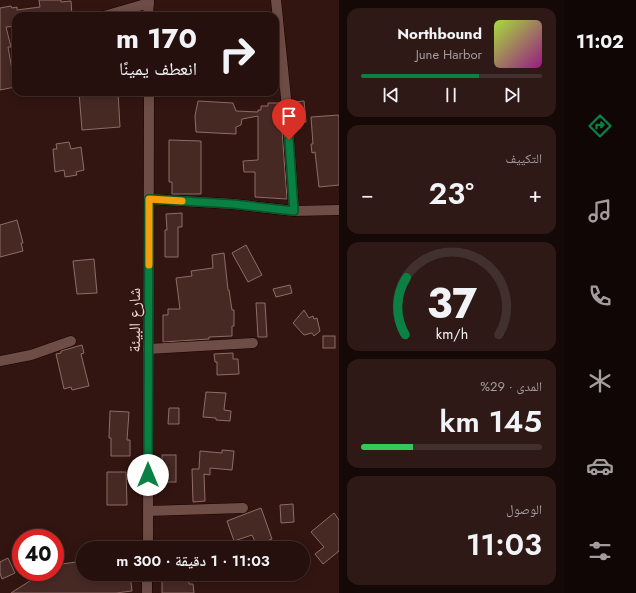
<!DOCTYPE html>
<html lang="ar">
<head>
<meta charset="utf-8">
<style>
	:root { --surface:#26100d; --page:#2e1916; --text:#f1f3f6; --muted:#a49d9d; --line:#42302e; --accent:#0b8043 }
	body { margin:0; font-family:Jost,"Noto Naskh Arabic",sans-serif; background:var(--page); color:var(--text); direction:rtl; height:100vh; display:flex; flex-direction:column; font-size:15px; white-space:nowrap }
	* { box-sizing:border-box; margin:0 }
	p { font-size:13px; color:var(--muted) }
	.icon { flex:none; width:22px; height:22px; fill:none; stroke:currentColor; stroke-width:2; stroke-linecap:round; stroke-linejoin:round }
	.map { position:relative; flex:1; overflow:hidden; direction:ltr }
	.panel { display:flex; flex-direction:column; gap:8px; padding:8px; background:#150907; width:225px }
	.panel>* { flex:none }
	.guide { position:absolute; left:12px; top:12px; width:267px; height:84px; border-radius:12px; box-shadow:0 2px 10px #0003,0 0 0 1px var(--line); direction:rtl; background:#26100d; color:var(--text); overflow:hidden }
	.speed { position:absolute; left:12px; top:529px; display:flex; gap:8px; font-size:20px; font-weight:700; text-align:center }
	.speed>* { display:grid; place-content:center; width:52px; height:52px; border-radius:50%; background:var(--surface); box-shadow:0 2px 10px #0003,0 0 0 1px var(--line); line-height:1 }
	.speed .limit { border:6px solid #d22; background:#fff; color:#111 }
	.pin { position:absolute; display:grid; place-items:center; width:34px; height:34px; color:#fff; margin:-41px -17px; border-radius:50% 50% 50% 0; rotate:-45deg; box-shadow:0 0 4px #0007 }
	.pin .icon { rotate:45deg }
	.me { position:absolute; width:44px; margin:-22px; rotate:0deg; stroke-linejoin:round; filter:drop-shadow(0 0 3px #0008) }
	.turn { display:flex; align-items:center; gap:14px; height:84px; padding:0 16px; font-size:18px }
	.turn .icon { width:52px; height:52px; stroke-width:2.5 }
	.turn b { display:block; font-size:28px; line-height:34px }
	.big { font-size:30px; font-weight:600; line-height:1.1 }
	.panel .widget { flex:1; display:flex; flex-direction:column; justify-content:center; gap:6px; min-width:0; padding:0 14px; border-radius:12px; background:var(--page) }
	.panel .dial { align-items:center; gap:0 }
	.dial svg { height:104px; overflow:visible; fill:none; stroke:var(--line); stroke-width:7; stroke-linecap:round; text-anchor:middle }
	.dial text { fill:var(--text); stroke:none }
	.song { display:flex; align-items:center; gap:12px }
	.cover { width:48px; height:48px; border-radius:6px; background:linear-gradient(135deg,hsl(80 70% 55%),hsl(310 70% 35%)) }
	.played { height:4px; border-radius:2px; background:linear-gradient(90deg,var(--accent) 65%,var(--line) 65%) }
	.keys { display:flex; justify-content:space-around; direction:ltr }
	.heat { display:flex; justify-content:space-between; align-items:center; font-size:22px; direction:ltr }
	.charge { height:6px; border-radius:3px; background:linear-gradient(90deg,#34c759 29%,var(--line) 0) }
	.trip { position:absolute; left:76px; top:541px; width:234px; height:40px; border-radius:20px; background:var(--surface); box-shadow:0 2px 10px #0003,0 0 0 1px var(--line); font-weight:600; line-height:40px; text-align:center; direction:rtl }
	main { display:flex; flex:1; min-height:0 }
	.tabs { display:flex; flex-direction:column; width:72px; justify-content:space-around; align-items:center; background:#0f0605; color:var(--muted) }
	.tabs .icon { width:28px; height:28px }
	.tabs .on { color:var(--accent) }
	.tabs b { font-size:18px; color:var(--text) }
	.map>svg:first-child { display:block }
	.building { fill:#472924; stroke:#8f6c66 }
	.lines { fill:none; stroke-linecap:round; stroke-linejoin:round }
	.minor-casing { stroke:#180201; stroke-width:11 }
	.minor { stroke:#6f4d47; stroke-width:10 }
	.route-casing { stroke:#07532c; stroke-width:10 }
	.route { stroke:#0b8043; stroke-width:7 }
	.slow { stroke:#f59e0b; stroke-width:7 }
	.labels { text-anchor:middle; dominant-baseline:central; stroke-width:3; stroke-linejoin:round; paint-order:stroke }
	.street-label { font-size:16px; fill:#eed9d5; stroke:#321511 }
</style>
</head>
<body>
<main>
<nav class="tabs">
<b>11:02</b>
<svg class="icon on" aria-label="directions" viewBox="0 0 24 24"><path d="M12 3l9 9-9 9-9-9zM9 14v-3h6M13 9l2 2-2 2"/></svg>
<svg class="icon" aria-label="music" viewBox="0 0 24 24"><path d="M9 18V5l10-2v13"/><circle cx="6" cy="18" r="3"/><circle cx="16" cy="16" r="3"/></svg>
<svg class="icon" aria-label="phone" viewBox="0 0 24 24"><path d="M5 4h4l2 5-3 2q2 4 5 5l2-3 5 2v4C11 20 4 13 5 4z"/></svg>
<svg class="icon" aria-label="climate" viewBox="0 0 24 24"><path d="M12 3v18M4 7l16 10M4 17L20 7"/></svg>
<svg class="icon" aria-label="car" viewBox="0 0 24 24"><path d="M5 17H2v-5l4-1 3-4h7l3 4 3 1v5h-3M9 17h6M6 11h13"/><circle cx="7" cy="17" r="2"/><circle cx="17" cy="17" r="2"/></svg>
<svg class="icon" aria-label="filters" viewBox="0 0 24 24"><path d="M4 7h16M4 17h16"/><circle cx="9" cy="7" r="2"/><circle cx="15" cy="17" r="2"/></svg>
</nav>
<section class="panel">
<div class="widget">
<div class="song"><i class="cover"></i><div><b>Northbound</b><p>June Harbor</p></div></div>
<div class="played"></div>
<div class="keys"><svg class="icon" aria-label="previous" viewBox="0 0 24 24"><path d="M18 5L8 12l10 7zM5 5v14"/></svg><svg class="icon" aria-label="pause" viewBox="0 0 24 24"><path d="M8 5v14M16 5v14"/></svg><svg class="icon" aria-label="next" viewBox="0 0 24 24"><path d="M6 5l10 7-10 7zM19 5v14"/></svg></div>
</div>
<div class="widget"><p>التكييف</p>
<div class="heat"><a>−</a><b class="big">23°</b><a>+</a></div>
</div>
<div class="widget dial"><svg viewBox="0 0 100 80">
<path d="M14 69A42 42 0 1 1 86 69"/>
<path d="M14 69A42 42 0 0 1 15 25" stroke="#0b8043"/>
<text x="50" y="56" font-size="32" font-weight="700">37</text>
<text x="50" y="72" font-size="11">km/h</text>
</svg></div>
<div class="widget"><p>المدى · 29%</p><b class="big">145 km</b><div class="charge"></div></div>
<div class="widget"><p>الوصول</p><b class="big">11:03</b></div>
</section>
<div class="map">
<svg width="339" height="593" viewBox="0 0 339 593">
	<rect width="100%" height="100%" fill="#321511"/>
	<g class="building">
		<polygon points="39,0 61,0 61,2 71,1 72,16 16,16 16,26 6,27 11,47 8,47 15,87 0,90 0,8 11,6 12,8 17,7 17,10 40,7"/>
		<polygon points="79,92 118,92 120,127 82,130"/>
		<polygon points="198,101 233,103 236,111 258,112 258,110 261,110 261,106 268,106 268,103 280,103 287,199 255,197 255,172 244,172 243,161 258,160 258,116 242,119 241,125 236,127 236,134 196,132 195,116"/>
		<polygon points="304,101 306,122 294,124 293,102"/>
		<polygon points="339,115 339,185 319,187 315,152 312,153 311,144 313,144 311,117"/>
		<polygon points="169,140 201,141 201,194 172,194 172,182 169,182"/>
		<polygon points="69,142 71,149 81,147 84,170 76,172 77,175 65,177 64,170 55,172 53,149 57,149 56,144"/>
		<polygon points="182,213 182,227 178,227 178,257 165,257 165,230 167,230 166,214"/>
		<polygon points="17,220 23,243 21,243 23,251 0,257 0,225"/>
		<polygon points="246,245 262,275 248,282 232,253"/>
		<polygon points="224,253 228,290 229,290 232,310 234,310 234,326 232,326 232,336 209,337 209,339 163,342 163,315 168,315 168,309 180,309 176,278 192,276 191,271 213,268 212,255"/>
		<polygon points="94,259 97,293 77,294 73,261"/>
		<polygon points="290,285 292,293 276,297 273,289"/>
		<polygon points="256,303 265,303 267,337 258,337"/>
		<polygon points="304,310 309,318 313,316 314,319 317,318 320,331 314,336 312,333 304,335 293,323"/>
		<rect x="323" y="336" width="12" height="12"/>
		<polygon points="82,345 84,353 81,354 89,386 72,390 71,387 64,389 56,354 61,353 61,351"/>
		<polygon points="233,353 233,359 238,359 239,374 217,375 217,362 215,362 214,354"/>
		<polygon points="206,392 226,393 224,410 231,411 230,421 216,420 216,418 203,417"/>
		<polygon points="169,408 179,408 179,424 168,424"/>
		<polygon points="110,411 129,412 127,440 130,440 130,456 111,456 111,438 109,438"/>
		<polygon points="222,450 234,451 232,470 210,468 210,475 204,474 205,501 193,502 192,469 199,469 200,451 222,453"/>
		<rect x="162" y="455" width="14" height="27"/>
		<polygon points="107,472 126,472 127,505 107,505"/>
		<polygon points="293,504 294,522 281,523 280,505"/>
		<polygon points="261,508 272,539 269,540 272,548 258,548 252,535 234,541 227,521"/>
		<polygon points="334,513 339,520 339,551 323,564 315,554 324,547 311,532"/>
		<polygon points="8,558 15,573 2,579 0,573 0,562"/>
		<polygon points="83,561 83,574 130,574 132,591 116,593 11,593 44,572 55,572 55,565"/>
		<polygon points="162,574 189,574 189,584 193,584 194,593 162,593"/>
	</g>
	<g class="lines">
		<g class="minor-casing">
			<g id="minor">
				<polyline points="276,0 286,98 294,211"/>
				<polyline points="104,16 149,3"/>
				<polyline points="148,16 149,0"/>
				<polyline points="149,199 233,204 294,211 339,210"/>
				<polyline points="148,349 253,343"/>
				<polyline points="0,361 31,355 71,341"/>
				<polyline points="148,511 243,508"/>
				<polyline points="148,548 149,92"/>
				<polyline points="147,593 147,574"/>
			</g>
		</g>
		<use href="#minor" class="minor"/>
	</g>
	<g class="lines">
		<g class="route-casing">
			<polyline id="route" points="148,475 149,199 233,204 294,211 289,140"/>
		</g>
		<use href="#route" class="route"/>
		<polyline class="slow" points="149,265 149,199 182,201"/>
	</g>
	<g class="labels">
		<g class="street-label">
			<text transform="translate(134 320) rotate(-90)">شارع البيئة</text>
		</g>
	</g>
</svg>
<div class="speed"><div class="limit">40</div></div>
<div class="pin" style="left:289px;top:140px;background:#d93025"><svg class="icon" aria-label="arrive" viewBox="0 0 24 24"><path d="M6 21V4h12l-3 4 3 4H6"/></svg></div>
<svg class="me" style="left:148px;top:475px" viewBox="-20 -20 40 40"><circle r="19" fill="#fff"/><path d="M0-13L10 11 0 6-10 11z" fill="#0b8043"/></svg>
<div class="trip">11:03 · 1 دقيقة · 300 m</div>
<div class="guide">
<div class="turn"><svg class="icon" aria-label="right" viewBox="0 0 24 24"><path d="M7 20v-9h11M14 6l5 5-5 5"/></svg><div><b>170 m</b>انعطف يمينًا</div></div>
</div>
</div>
</main>
</body>
</html>
